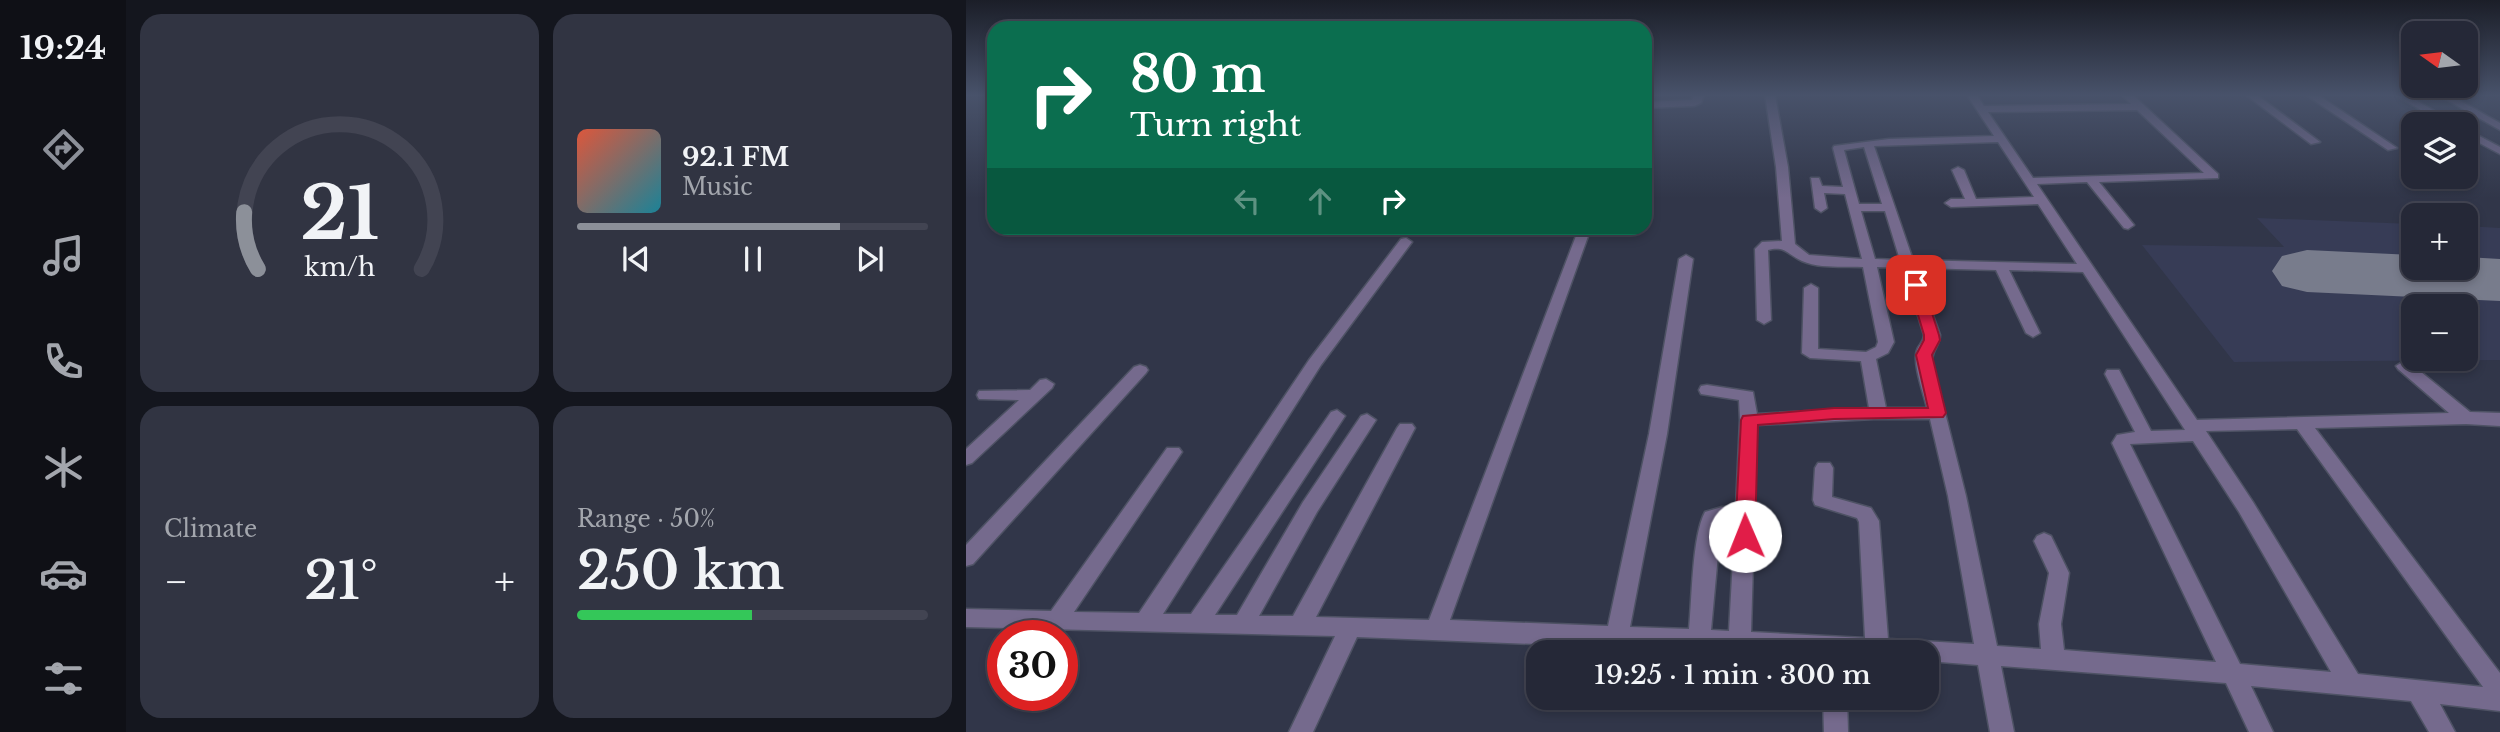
<!DOCTYPE html>
<html lang="en">
<head>
<meta charset="utf-8">
<style>
	:root { --surface:#252837; --page:#313442; --text:#f1f3f6; --muted:#a3a6ad; --line:#424452; --accent:#8c9099 }
	body { margin:0; font-family:"Libre Baskerville",serif; background:var(--page); color:var(--text); height:100vh; display:flex; flex-direction:column; font-size:26px; white-space:nowrap }
	* { box-sizing:border-box; margin:0 }
	p { font-size:23px; color:var(--muted) }
	.icon { flex:none; width:38px; height:38px; fill:none; stroke:currentColor; stroke-width:2; stroke-linecap:round; stroke-linejoin:round }
	.map { position:relative; flex:1; overflow:hidden }
	.details { display:flex; flex-direction:column; gap:14px; padding:14px; background:#14161e; width:840px }
	.details>* { flex:none }
	.guide { position:absolute; left:21px; top:21px; width:665px; height:214px; border-radius:21px; box-shadow:0 4px 10px #0003,0 0 0 2px var(--line); background:#0b6e4f; color:#fff; overflow:hidden }
	.needle { width:46px; rotate:284deg }
	.buttons { position:absolute; left:1435px; top:21px; display:grid; gap:14px }
	.buttons a { display:grid; place-items:center; width:77px; height:77px; border-radius:14px; background:var(--surface); box-shadow:0 4px 10px #0003,0 0 0 2px var(--line); font-size:35px }
	.speed { position:absolute; left:21px; top:620px; display:flex; gap:14px; font-size:35px; font-weight:700; text-align:center }
	.speed>* { display:grid; place-content:center; width:91px; height:91px; border-radius:50%; background:var(--surface); box-shadow:0 4px 10px #0003,0 0 0 2px var(--line); line-height:1 }
	.speed .limit { border:10px solid #d22; background:#fff; color:#111 }
	.pin { position:absolute; display:grid; place-items:center; width:60px; height:60px; color:#fff; margin:-30px; border-radius:14px; box-shadow:0 4px 10px #0006 }
	.me { position:absolute; width:77px; margin:-38px; rotate:359deg; stroke-linejoin:round; filter:drop-shadow(0 0 5px #0008) }
	.turn { display:flex; align-items:center; gap:24px; height:147px; padding:0 28px; font-size:32px }
	.turn .icon { width:91px; height:91px; stroke-width:2.5 }
	.turn b { display:block; font-size:49px; line-height:60px }
	.lanes { display:flex; align-items:center; height:66px; padding:0 28px; background:#0003; justify-content:center; gap:35px; direction:ltr }
	.lanes .off { opacity:.35 }
	.big { font-size:52px; font-weight:600; line-height:1.1 }
	.details .tile { flex:1; display:flex; flex-direction:column; justify-content:center; gap:10px; min-width:0; padding:0 24px; border-radius:21px; background:var(--page) }
	.details .dial { align-items:center; gap:0 }
	.dial svg { height:182px; overflow:visible; fill:none; stroke:var(--line); stroke-width:7; stroke-linecap:round; text-anchor:middle }
	.dial text { fill:var(--text); stroke:none }
	.song { display:flex; align-items:center; gap:21px }
	.cover { width:84px; height:84px; border-radius:10px; background:linear-gradient(135deg,hsl(10 70% 55%),hsl(190 70% 35%)) }
	.played { height:7px; border-radius:4px; background:linear-gradient(90deg,var(--accent) 75%,var(--line) 75%) }
	.keys { display:flex; justify-content:space-around; direction:ltr }
	.heat { display:flex; justify-content:space-between; align-items:center; font-size:38px; direction:ltr }
	.charge { height:10px; border-radius:5px; background:linear-gradient(90deg,#34c759 50%,var(--line) 0) }
	.details .tiles { flex:1; display:grid; gap:14px; grid-template-columns:repeat(2,1fr) }
	.trip { position:absolute; left:560px; top:640px; width:413px; height:70px; border-radius:21px; background:var(--surface); box-shadow:0 4px 10px #0003,0 0 0 2px var(--line); font-weight:600; line-height:70px; text-align:center }
	main { display:flex; flex:1; min-height:0 }
	.menu { display:flex; flex-direction:column; width:126px; justify-content:space-around; align-items:center; background:#0f1016; color:var(--muted) }
	.menu .icon { width:49px; height:49px }
	.menu .active { color:var(--accent) }
	.menu b { font-size:32px; color:var(--text) }
	.map>svg:first-child { display:block }
	.built { fill:#373c56; fill-rule:evenodd }
	.lines { fill:none; stroke-linecap:round; stroke-linejoin:round }
	.runway { fill:#787c8c; fill-rule:evenodd }
	.minor-casing { stroke:#4e5264; stroke-width:3 }
	.minor { fill:#756a8d; fill-rule:evenodd }
	.route { fill:#e11d48; stroke:#92132f; stroke-width:2 }
</style>
</head>
<body>
<main>
<nav class="menu">
<b>19:24</b>
<svg class="icon active" aria-label="directions" viewBox="0 0 24 24"><path d="M12 3l9 9-9 9-9-9zM9 14v-3h6M13 9l2 2-2 2"/></svg>
<svg class="icon" aria-label="music" viewBox="0 0 24 24"><path d="M9 18V5l10-2v13"/><circle cx="6" cy="18" r="3"/><circle cx="16" cy="16" r="3"/></svg>
<svg class="icon" aria-label="phone" viewBox="0 0 24 24"><path d="M5 4h4l2 5-3 2q2 4 5 5l2-3 5 2v4C11 20 4 13 5 4z"/></svg>
<svg class="icon" aria-label="climate" viewBox="0 0 24 24"><path d="M12 3v18M4 7l16 10M4 17L20 7"/></svg>
<svg class="icon" aria-label="car" viewBox="0 0 24 24"><path d="M5 17H2v-5l4-1 3-4h7l3 4 3 1v5h-3M9 17h6M6 11h13"/><circle cx="7" cy="17" r="2"/><circle cx="17" cy="17" r="2"/></svg>
<svg class="icon" aria-label="filters" viewBox="0 0 24 24"><path d="M4 7h16M4 17h16"/><circle cx="9" cy="7" r="2"/><circle cx="15" cy="17" r="2"/></svg>
</nav>
<section class="details">
<div class="tiles">
<div class="tile dial"><svg viewBox="0 0 100 80">
<path d="M14 69A42 42 0 1 1 86 69"/>
<path d="M14 69A42 42 0 0 1 8 44" stroke="#8c9099"/>
<text x="50" y="56" font-size="32" font-weight="700">21</text>
<text x="50" y="72" font-size="11">km/h</text>
</svg></div>
<div class="tile">
<div class="song"><i class="cover"></i><div><b>92.1 FM</b><p>Music</p></div></div>
<div class="played"></div>
<div class="keys"><svg class="icon" aria-label="previous" viewBox="0 0 24 24"><path d="M18 5L8 12l10 7zM5 5v14"/></svg><svg class="icon" aria-label="pause" viewBox="0 0 24 24"><path d="M8 5v14M16 5v14"/></svg><svg class="icon" aria-label="next" viewBox="0 0 24 24"><path d="M6 5l10 7-10 7zM19 5v14"/></svg></div>
</div>
<div class="tile"><p>Climate</p>
<div class="heat"><a>−</a><b class="big">21°</b><a>+</a></div>
</div>
<div class="tile"><p>Range · 50%</p><b class="big">250 km</b><div class="charge"></div></div>
</div>
</section>
<div class="map">
<svg width="1534" height="732" viewBox="0 0 1534 732">
	<rect width="100%" height="100%" fill="#313649"/>
	<path class="built" d="M 1291,218 L 1447,224 L 1447,268 L 1500,268 L 1500,226 L 1534,228 L 1534,360 L 1268,362 L 1176,245 L 1318,247 ZM 1447,306 L 1500,306 L 1500,359 L 1447,359 Z"/>
	<g class="lines">
		<polygon class="runway" points="1341,250 1447,255 1447,268 1500,268 1500,257 1534,259 1534,301 1341,292 1316,286 1306,271 1316,256"/>
		<g class="minor-casing">
			<g id="minor">
				<polygon points="728,95 738,95 735,103 728,106 679,108 679,102 726,100"/>
				<path d="M 799,95 L 809,95 L 822,167 L 829,244 L 843,255 L 896,259 L 879,194 L 858,193 L 861,208 L 855,212 L 849,208 L 845,178 L 853,178 L 856,186 L 877,187 L 867,148 L 868,146 L 923,139 L 1028,136 L 1001,95 L 1011,95 L 1018,106 L 1165,104 L 1156,95 L 1167,95 L 1252,174 L 1252,178 L 1133,182 L 1168,225 L 1162,229 L 1158,228 L 1121,182 L 1071,184 L 1231,420 L 1483,413 L 1432,369 L 1430,366 L 1438,361 L 1444,363 L 1504,412 L 1534,413 L 1534,426 L 1500,424 L 1349,428 L 1534,673 L 1534,711 L 1474,704 L 1489,732 L 1463,732 L 1445,701 L 1285,686 L 1307,732 L 1283,732 L 1260,683 L 1035,666 L 1048,732 L 1024,732 L 1012,665 L 961,661 L 961,653 L 773,652 L 391,637 L 347,732 L 323,732 L 369,636 L 0,627 L 0,609 L 85,611 L 201,448 L 213,448 L 216,452 L 108,612 L 173,613 L 343,360 L 435,239 L 440,238 L 446,242 L 355,365 L 197,614 L 225,614 L 365,412 L 371,410 L 379,416 L 249,615 L 271,615 L 337,502 L 395,416 L 401,414 L 410,420 L 351,512 L 293,616 L 327,616 L 431,428 L 434,424 L 446,424 L 449,428 L 350,617 L 463,620 L 613,228 L 625,228 L 484,620 L 642,626 L 683,434 L 713,259 L 720,255 L 727,259 L 701,434 L 664,627 L 723,629 C 726,599 726,536 739,512 L 756,507 L 770,507 L 774,420 L 773,400 L 735,394 L 733,390 L 735,386 L 741,385 L 787,392 L 791,414 L 903,408 L 895,361 L 844,358 L 836,353 L 838,288 L 845,284 L 852,288 L 852,349 L 900,352 L 910,347 L 912,342 L 897,267 C 878,266 855,269 836,261 C 822,255 819,245 802,250 L 805,320 L 798,324 L 791,320 L 789,249 L 796,242 L 816,241 L 810,167 ZM 1171,110 L 1238,173 L 1067,178 L 1022,112 ZM 1032,142 L 1068,197 L 1010,199 L 998,170 L 992,167 L 986,170 L 999,199 L 985,199 L 979,203 L 985,207 L 1072,204 L 1111,264 L 947,260 L 908,146 ZM 898,147 L 916,204 L 893,204 L 878,150 ZM 895,211 L 919,211 L 934,260 L 909,259 ZM 911,267 L 937,268 L 958,335 C 958,342 953,344 951,350 C 946,362 958,395 961,408 L 920,408 L 910,359 L 922,353 L 928,342 ZM 950,268 L 1030,270 L 1060,333 L 1067,337 L 1074,333 L 1043,270 L 1117,272 L 1219,430 L 1185,431 L 1153,370 L 1141,370 L 1139,374 L 1169,432 L 1151,435 L 1146,443 L 1250,662 L 1098,650 L 1095,624 L 1103,573 L 1085,536 L 1078,533 L 1071,536 L 1068,541 L 1083,573 L 1073,624 L 1075,649 L 1031,646 L 1000,496 L 966,361 C 966,350 974,345 974,335 ZM 908,419 L 964,419 L 982,496 L 1008,644 L 922,639 L 913,521 L 905,508 L 866,497 L 867,468 L 864,463 L 852,463 L 849,468 L 847,500 L 849,505 L 891,518 L 893,522 L 899,638 L 785,632 L 791,425 ZM 1331,429 L 1517,687 L 1392,674 L 1287,502 L 1240,431 ZM 1227,441 L 1273,512 L 1365,672 L 1274,664 L 1164,444 ZM 755,522 L 769,522 L 763,631 L 745,630 Z"/>
				<polygon points="1280,95 1291,95 1354,142 1345,144"/>
				<polygon points="1340,95 1352,95 1431,148 1422,150"/>
				<polygon points="1429,95 1441,95 1491,124 1479,124"/>
				<polygon points="1472,95 1484,95 1534,123 1534,130"/>
				<polygon points="1500,129 1534,147 1534,154 1500,136"/>
				<polygon points="174,365 180,367 182,370 180,373 7,564 0,566 0,545 168,367"/>
				<polygon points="80,379 88,384 86,388 6,463 0,465 0,449 53,400 13,399 11,395 13,391 64,390 74,380"/>
				<polygon points="857,698 881,698 882,732 858,732"/>
			</g>
		</g>
		<use href="#minor" class="minor"/>
	</g>
	<linearGradient id="sky" x2="0" y2="1"><stop stop-color="#1b1e28"/><stop offset="0.48" stop-color="#48526a"/><stop offset="1" stop-color="#48526a" stop-opacity="0"/></linearGradient>
	<rect width="1534" height="198" fill="url(#sky)"/>
	<polygon class="route" points="950,280 957,285 973,335 974,340 966,355 980,413 977,417 868,419 792,425 789,536 786,542 779,544 772,542 769,536 775,420 777,416 868,408 962,408 950,355 958,340 958,335 943,285"/>
</svg>
<div class="buttons">
<a><svg class="needle" viewBox="-14 -14 28 28"><path d="M0-13l5 13h-10z" fill="#e53935"/><path d="M0 13l5-13h-10z" fill="#a3a6ad"/></svg></a>
<a><svg class="icon" aria-label="layers" viewBox="0 0 24 24"><path d="M12 4l9 5-9 5-9-5zM3 14l9 5 9-5"/></svg></a>
<a>+</a>
<a>−</a>
</div>
<div class="speed"><div class="limit">30</div></div>
<div class="pin" style="left:950px;top:285px;background:#d93025"><svg class="icon" aria-label="arrive" viewBox="0 0 24 24"><path d="M6 21V4h12l-3 4 3 4H6"/></svg></div>
<svg class="me" style="left:779px;top:536px" viewBox="-20 -20 40 40"><circle r="19" fill="#fff"/><path d="M0-13L10 11 0 6-10 11z" fill="#e11d48"/></svg>
<div class="trip">19:25 · 1 min · 300 m</div>
<div class="guide">
<div class="turn"><svg class="icon" aria-label="right" viewBox="0 0 24 24"><path d="M7 20v-9h11M14 6l5 5-5 5"/></svg><div><b>80 m</b>Turn right</div></div>
<div class="lanes"><svg class="icon off" aria-label="left" viewBox="0 0 24 24"><path d="M17 20v-9H6M10 6l-5 5 5 5"/></svg><svg class="icon off" aria-label="ahead" viewBox="0 0 24 24"><path d="M12 20V5M6 11l6-6 6 6"/></svg><svg class="icon" aria-label="right" viewBox="0 0 24 24"><path d="M7 20v-9h11M14 6l5 5-5 5"/></svg></div>
</div>
</div>
</main>
</body>
</html>
